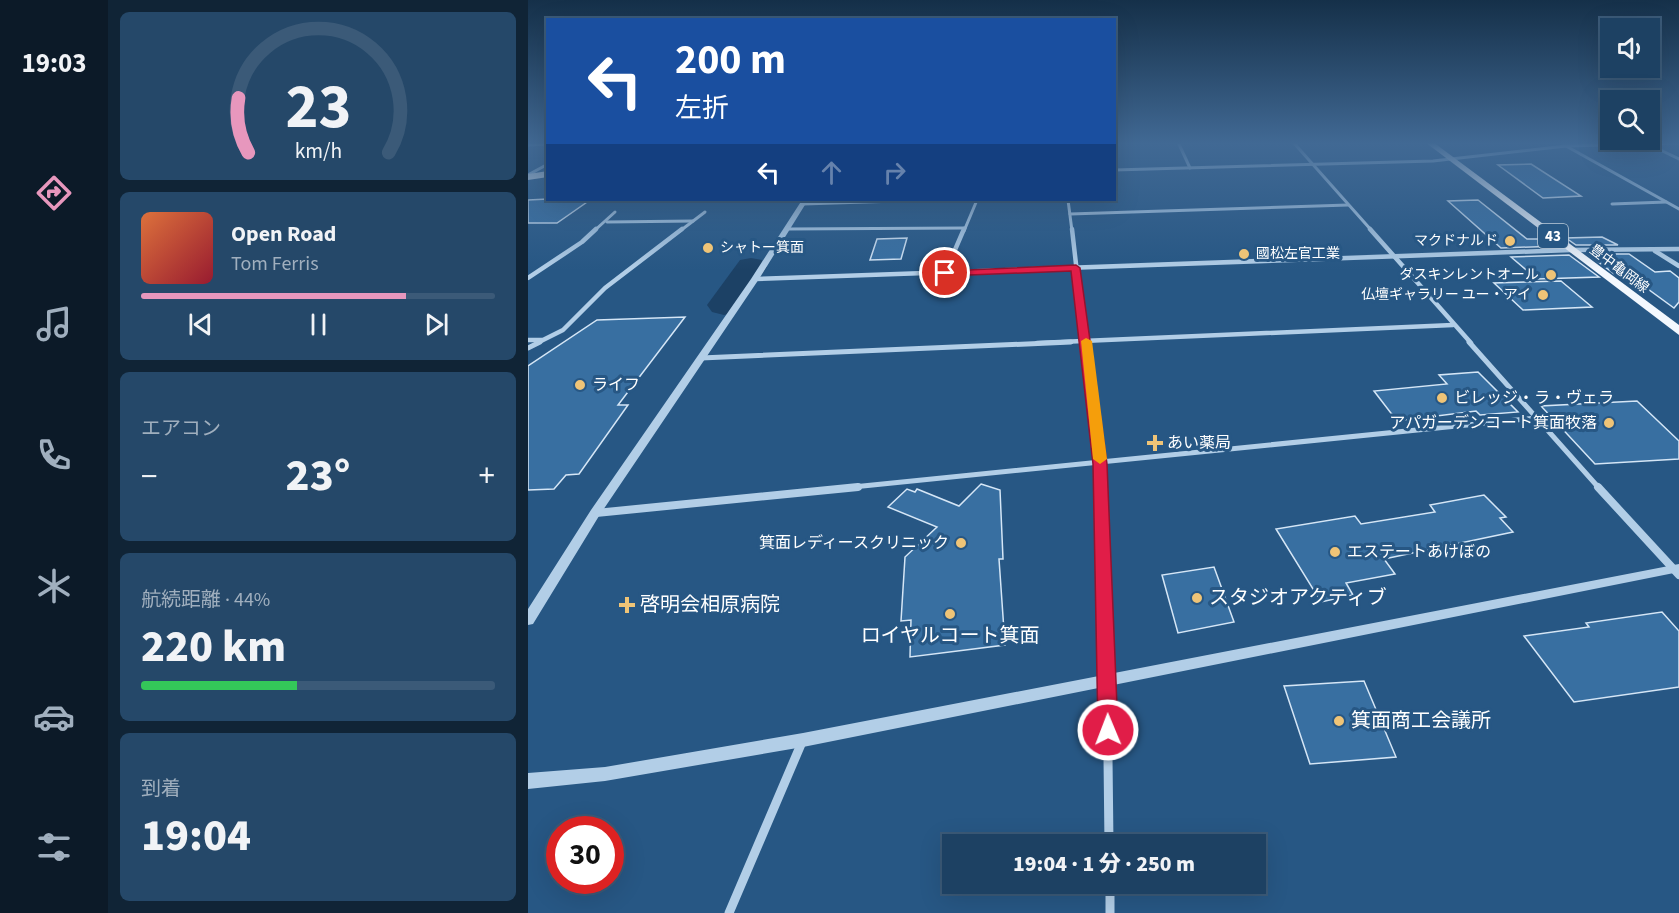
<!DOCTYPE html>
<html lang="ja">
<head>
<meta charset="utf-8">
<style>
	:root { --surface:#1d4163; --page:#254869; --text:#f1f3f6; --muted:#a0afbe; --line:#3b5a78; --accent:#e797bd }
	body { margin:0; font-family:"Source Sans 3","Noto Sans JP",sans-serif; background:var(--page); color:var(--text); height:100vh; display:flex; flex-direction:column; font-size:22px; white-space:nowrap }
	* { box-sizing:border-box; margin:0 }
	p { font-size:20px; color:var(--muted) }
	.icon { flex:none; width:33px; height:33px; fill:none; stroke:currentColor; stroke-width:2; stroke-linecap:round; stroke-linejoin:round }
	.map { position:relative; flex:1; overflow:hidden }
	.panel { display:flex; flex-direction:column; gap:12px; padding:12px; background:#102436; width:420px }
	.panel>* { flex:none }
	.hud { position:absolute; left:18px; top:18px; width:570px; height:183px; border-radius:0px; box-shadow:0 6px 24px #0002,0 0 0 2px var(--line); background:#1a4fa0; color:#fff; overflow:hidden }
	.buttons { position:absolute; left:1072px; top:18px; display:grid; gap:12px }
	.buttons a { display:grid; place-items:center; width:60px; height:60px; border-radius:0px; background:var(--surface); box-shadow:0 6px 24px #0002,0 0 0 2px var(--line); font-size:30px }
	.speed { position:absolute; left:18px; top:816px; display:flex; gap:12px; font-size:30px; font-weight:700; text-align:center }
	.speed>* { display:grid; place-content:center; width:78px; height:78px; border-radius:50%; background:var(--surface); box-shadow:0 6px 24px #0002,0 0 0 2px var(--line); line-height:1 }
	.speed .limit { border:9px solid #d22; background:#fff; color:#111 }
	.pin { position:absolute; display:grid; place-items:center; width:51px; height:51px; color:#fff; margin:-26px; border:3px solid #fff; border-radius:50%; box-shadow:0 2px 6px #0007 }
	.me { position:absolute; width:66px; margin:-33px; rotate:359deg; stroke-linejoin:round; filter:drop-shadow(0 0 4px #0008) }
	.turn { display:flex; align-items:center; gap:21px; height:126px; padding:0 30px; font-size:27px }
	.turn .icon { width:78px; height:78px; stroke-width:2.5 }
	.turn b { display:block; font-size:42px; line-height:51px }
	.lanes { display:flex; align-items:center; height:57px; padding:0 30px; background:#0003; justify-content:center; gap:30px; direction:ltr }
	.lanes .off { opacity:.35 }
	.big { font-size:45px; font-weight:800; line-height:1.1 }
	.panel .widget { flex:1; display:flex; flex-direction:column; justify-content:center; gap:9px; min-width:0; padding:0 21px; border-radius:9px; background:var(--page) }
	.panel .dial { align-items:center; gap:0 }
	.dial svg { height:156px; overflow:visible; fill:none; stroke:var(--line); stroke-width:7; stroke-linecap:round; text-anchor:middle }
	.dial text { fill:var(--text); stroke:none }
	.song { display:flex; align-items:center; gap:18px }
	.cover { width:72px; height:72px; border-radius:9px; background:linear-gradient(135deg,hsl(20 70% 55%),hsl(350 70% 35%)) }
	.played { height:6px; border-radius:3px; background:linear-gradient(90deg,var(--accent) 75%,var(--line) 75%) }
	.keys { display:flex; justify-content:space-around; direction:ltr }
	.heat { display:flex; justify-content:space-between; align-items:center; font-size:33px; direction:ltr }
	.charge { height:9px; border-radius:4px; background:linear-gradient(90deg,#34c759 44%,var(--line) 0) }
	.trip { position:absolute; left:414px; top:834px; width:324px; height:60px; border-radius:0px; background:var(--surface); box-shadow:0 6px 24px #0002,0 0 0 2px var(--line); font-weight:800; line-height:60px; text-align:center }
	main { display:flex; flex:1; min-height:0 }
	.tabs { display:flex; flex-direction:column; width:108px; justify-content:space-around; align-items:center; background:#0c1a28; color:var(--muted) }
	.tabs .icon { width:42px; height:42px }
	.tabs .current { color:var(--accent) }
	.tabs b { font-size:27px; color:var(--text) }
	.map>svg:first-child { display:block }
	.lines { fill:none; stroke-linecap:round; stroke-linejoin:round }
	.river { fill:#1c4165; fill-rule:evenodd }
	.building { fill:#386fa1; stroke:#d5e6f6; stroke-width:1.5 }
	.minor-far4 { stroke:#b2cee7; stroke-width:3 }
	.minor-far3 { stroke:#b2cee7; stroke-width:4.5 }
	.minor-far2 { stroke:#b2cee7; stroke-width:5 }
	.minor-far1 { stroke:#b2cee7; stroke-width:8 }
	.minor { stroke:#b2cee7; stroke-width:9 }
	.tertiary { fill:#b2cee7; fill-rule:evenodd }
	.primary { fill:#f3f8fe; fill-rule:evenodd }
	.trunk { fill:#f9fcfe; fill-rule:evenodd }
	.route { fill:#e11d48; stroke:#92132f; stroke-width:1.5 }
	.slow { fill:#f59e0b }
	.poi-dot { fill:#efc477; stroke:#275784; stroke-width:2 }
	.labels { text-anchor:middle; dominant-baseline:central; stroke-width:6; stroke-linejoin:round; paint-order:stroke }
	.far-poi-label { font-size:14px; fill:#fff; stroke:#275784; text-anchor:end }
	.far-street-label { font-size:14px; fill:#fff; stroke:#275784 }
	.shield { fill:#275784; stroke:#becdda; stroke-width:1.5 }
	.shield-label { font-size:15px; font-weight:bold; fill:#fff }
	.poi-label { font-size:16px; fill:#fff; stroke:#275784; text-anchor:start }
	.near-poi-label { font-size:20px; fill:#fff; stroke:#275784; text-anchor:start }
</style>
</head>
<body>
<main>
<nav class="tabs">
<b>19:03</b>
<svg class="icon current" aria-label="directions" viewBox="0 0 24 24"><path d="M12 3l9 9-9 9-9-9zM9 14v-3h6M13 9l2 2-2 2"/></svg>
<svg class="icon" aria-label="music" viewBox="0 0 24 24"><path d="M9 18V5l10-2v13"/><circle cx="6" cy="18" r="3"/><circle cx="16" cy="16" r="3"/></svg>
<svg class="icon" aria-label="phone" viewBox="0 0 24 24"><path d="M5 4h4l2 5-3 2q2 4 5 5l2-3 5 2v4C11 20 4 13 5 4z"/></svg>
<svg class="icon" aria-label="climate" viewBox="0 0 24 24"><path d="M12 3v18M4 7l16 10M4 17L20 7"/></svg>
<svg class="icon" aria-label="car" viewBox="0 0 24 24"><path d="M5 17H2v-5l4-1 3-4h7l3 4 3 1v5h-3M9 17h6M6 11h13"/><circle cx="7" cy="17" r="2"/><circle cx="17" cy="17" r="2"/></svg>
<svg class="icon" aria-label="filters" viewBox="0 0 24 24"><path d="M4 7h16M4 17h16"/><circle cx="9" cy="7" r="2"/><circle cx="15" cy="17" r="2"/></svg>
</nav>
<section class="panel">
<div class="widget dial"><svg viewBox="0 0 100 80">
<path d="M14 69A42 42 0 1 1 86 69"/>
<path d="M14 69A42 42 0 0 1 9 41" stroke="#e797bd"/>
<text x="50" y="56" font-size="32" font-weight="700">23</text>
<text x="50" y="72" font-size="11">km/h</text>
</svg></div>
<div class="widget">
<div class="song"><i class="cover"></i><div><b>Open Road</b><p>Tom Ferris</p></div></div>
<div class="played"></div>
<div class="keys"><svg class="icon" aria-label="previous" viewBox="0 0 24 24"><path d="M18 5L8 12l10 7zM5 5v14"/></svg><svg class="icon" aria-label="pause" viewBox="0 0 24 24"><path d="M8 5v14M16 5v14"/></svg><svg class="icon" aria-label="next" viewBox="0 0 24 24"><path d="M6 5l10 7-10 7zM19 5v14"/></svg></div>
</div>
<div class="widget"><p>エアコン</p>
<div class="heat"><a>−</a><b class="big">23°</b><a>+</a></div>
</div>
<div class="widget"><p>航続距離 · 44%</p><b class="big">220 km</b><div class="charge"></div></div>
<div class="widget"><p>到着</p><b class="big">19:04</b></div>
</section>
<div class="map">
<svg width="1151" height="913" viewBox="0 0 1151 913">
	<rect width="100%" height="100%" fill="#275784"/>
	<g class="lines">
		<polygon class="river" points="223,258 234,260 239,267 208,312 196,315 184,312 179,305 212,260"/>
	</g>
	<g class="building">
		<polygon points="1003,164 1053,196 1015,198 970,165"/>
		<polygon points="0,200 20,199 62,200 29,223 0,223"/>
		<polygon points="950,200 999,239 1020,239 1030,246 973,248 920,201"/>
		<polygon points="1074,237 1090,245 1048,245 1038,238"/>
		<polygon points="379,238 373,259 342,260 349,239"/>
		<polygon points="1060,254 1101,254 1127,272 1142,271 1151,278 1151,302 1146,308 1102,276 1089,276"/>
		<polygon points="1041,255 1071,277 1009,279 983,257"/>
		<polygon points="1033,281 1064,307 995,310 966,283"/>
		<polygon points="157,317 90,405 100,405 51,474 38,475 26,489 0,490 0,366 69,320"/>
		<polygon points="950,372 990,412 952,415 948,411 869,421 846,391 919,384 911,375"/>
		<polygon points="1109,401 1151,441 1151,459 1067,464 1013,406"/>
		<polygon points="453,484 472,490 475,559 471,559 477,645 382,657 383,620 373,621 377,557 409,527 360,507 379,489 387,492 389,489 431,506"/>
		<polygon points="956,495 978,517 972,518 985,532 856,559 867,574 818,583 825,595 793,602 748,529 827,516 833,524 907,512 902,505"/>
		<polygon points="686,567 706,622 650,633 634,575"/>
		<polygon points="1134,612 1151,631 1151,687 1046,702 996,636 1061,627 1058,623"/>
		<polygon points="836,681 868,757 782,764 756,686"/>
	</g>
	<g class="lines">
		<g class="minor-far4">
			<polyline points="650,142 662,168"/>
			<polyline points="765,142 844,231"/>
			<polyline points="0,145 20,144"/>
			<polyline points="1122,145 1151,159"/>
			<polyline points="1038,146 1151,209"/>
			<polyline points="586,170 905,161 1038,146 1151,143"/>
			<polyline points="0,175 20,164"/>
			<polyline points="540,200 544,231"/>
			<polyline points="275,204 401,200"/>
			<polyline points="1084,204 1138,202"/>
			<polyline points="542,214 820,205"/>
			<polyline points="79,222 165,221"/>
			<polyline points="258,229 437,228"/>
			<polyline points="66,231 87,212"/>
			<polyline points="152,231 177,212"/>
			<polyline points="436,231 449,200"/>
		</g>
		<g class="minor-far3">
			<polyline points="544,229 557,343"/>
			<polyline points="842,229 943,343"/>
			<polyline points="1127,251 1151,266"/>
			<polyline points="417,273 436,229"/>
			<polyline points="0,278 54,242 68,229"/>
			<polyline points="227,279 1043,250 1151,249"/>
			<polyline points="0,340 14,340"/>
			<polyline points="9,343 35,330 77,288 154,229"/>
			<polyline points="509,343 925,325"/>
		</g>
		<g class="minor-far2">
			<polyline points="557,342 573,488"/>
			<polyline points="941,342 1071,488"/>
			<polyline points="0,348 12,342"/>
			<polyline points="173,358 543,342"/>
			<polyline points="315,488 1008,418"/>
		</g>
		<g class="minor-far1">
			<polyline points="573,487 579,674"/>
			<polyline points="1070,487 1151,575"/>
			<polyline points="68,513 330,487"/>
		</g>
		<g class="minor">
			<polyline points="579,673 581,844"/>
			<polyline points="582,884 582,913"/>
			<polyline points="201,913 274,742"/>
		</g>
		<g class="tertiary">
			<polygon points="274,200 280,200 231,279 71,516 5,624 0,625 0,609 63,510 223,279"/>
			<polygon points="1151,564 1151,572 275,747 77,781 0,789 0,773 77,767 275,733"/>
		</g>
		<polygon class="primary" points="897,142 905,142 1151,325 1151,335"/>
		<polygon class="trunk" points="20,171 20,177 0,180 0,174"/>
	</g>
	<linearGradient id="sky" x2="0" y2="1"><stop stop-color="#153049"/><stop offset="0.53" stop-color="#416994"/><stop offset="1" stop-color="#416994" stop-opacity="0"/></linearGradient>
	<rect width="1151" height="270" fill="url(#sky)"/>
	<polygon class="route" points="548,265 552,268 579,464 590,730 587,736 580,739 573,736 570,730 565,464 543,271 417,276 412,273 417,271"/>
	<polygon class="slow" points="558,338 564,341 579,459 572,464 565,459 553,341"/>
	<g class="poi-dot">
		<circle cx="982" cy="241" r="6"/>
		<circle cx="180" cy="248" r="6"/>
		<circle cx="716" cy="254" r="6"/>
		<circle cx="1023" cy="275" r="6"/>
		<circle cx="1015" cy="295" r="6"/>
		<circle cx="52" cy="385" r="6"/>
		<circle cx="914" cy="398" r="6"/>
		<circle cx="1081" cy="423" r="6"/>
		<path d="M624 434h6v6h6v6h-6v6h-6v-6h-6v-6h6z"/>
		<circle cx="433" cy="543" r="6"/>
		<circle cx="807" cy="552" r="6"/>
		<circle cx="669" cy="598" r="6"/>
		<path d="M96 596h6v6h6v6h-6v6h-6v-6h-6v-6h6z"/>
		<circle cx="422" cy="614" r="6"/>
		<circle cx="811" cy="721" r="6"/>
	</g>
	<g class="labels">
		<g class="far-poi-label">
			<text x="970" y="241">マクドナルド</text>
			<text x="192" y="248" text-anchor="start">シャトー箕面</text>
			<text x="728" y="254" text-anchor="start">國松左官工業</text>
			<text x="1011" y="275">ダスキンレントオール</text>
			<text x="1003" y="295">仏壇ギャラリー ユー・アイ</text>
		</g>
		<g class="far-street-label">
			<text transform="translate(1091 269) rotate(37)">豊中亀岡線</text>
		</g>
		<rect class="shield" x="1010" y="224" width="30" height="24" rx="4.5"/>
		<g class="shield-label">
			<text x="1025" y="236">43</text>
		</g>
		<g class="poi-label">
			<text x="64" y="385">ライフ</text>
			<text x="926" y="398">ビレッジ・ラ・ヴェラ</text>
			<text x="1069" y="423" text-anchor="end">アパガーデンコート箕面牧落</text>
			<text x="639" y="443">あい薬局</text>
			<text x="421" y="543" text-anchor="end">箕面レディースクリニック</text>
			<text x="819" y="552">エステートあけぼの</text>
		</g>
		<g class="near-poi-label">
			<text x="681" y="598">スタジオアクティブ</text>
			<text x="112" y="605">啓明会相原病院</text>
			<text x="422" y="636" text-anchor="middle">ロイヤルコート箕面</text>
			<text x="823" y="721">箕面商工会議所</text>
		</g>
	</g>
</svg>
<div class="buttons">
<a><svg class="icon" aria-label="sound" viewBox="0 0 24 24"><path d="M4 9h4l5-4v14l-5-4H4zM17 9q2 3 0 6"/></svg></a>
<a><svg class="icon" aria-label="search" viewBox="0 0 24 24"><circle cx="10" cy="10" r="6"/><path d="M15 15l6 6"/></svg></a>
</div>
<div class="speed"><div class="limit">30</div></div>
<div class="pin" style="left:417px;top:273px;background:#d93025"><svg class="icon" aria-label="arrive" viewBox="0 0 24 24"><path d="M6 21V4h12l-3 4 3 4H6"/></svg></div>
<svg class="me" style="left:580px;top:730px" viewBox="-20 -20 40 40"><circle r="17" fill="#e11d48" stroke="#fff" stroke-width="3"/><path d="M0-11L8 9 0 5-8 9z" fill="#fff"/></svg>
<div class="trip">19:04 · 1 分 · 250 m</div>
<div class="hud">
<div class="turn"><svg class="icon" aria-label="left" viewBox="0 0 24 24"><path d="M17 20v-9H6M10 6l-5 5 5 5"/></svg><div><b>200 m</b>左折</div></div>
<div class="lanes"><svg class="icon" aria-label="left" viewBox="0 0 24 24"><path d="M17 20v-9H6M10 6l-5 5 5 5"/></svg><svg class="icon off" aria-label="ahead" viewBox="0 0 24 24"><path d="M12 20V5M6 11l6-6 6 6"/></svg><svg class="icon off" aria-label="right" viewBox="0 0 24 24"><path d="M7 20v-9h11M14 6l5 5-5 5"/></svg></div>
</div>
</div>
</main>
</body>
</html>
